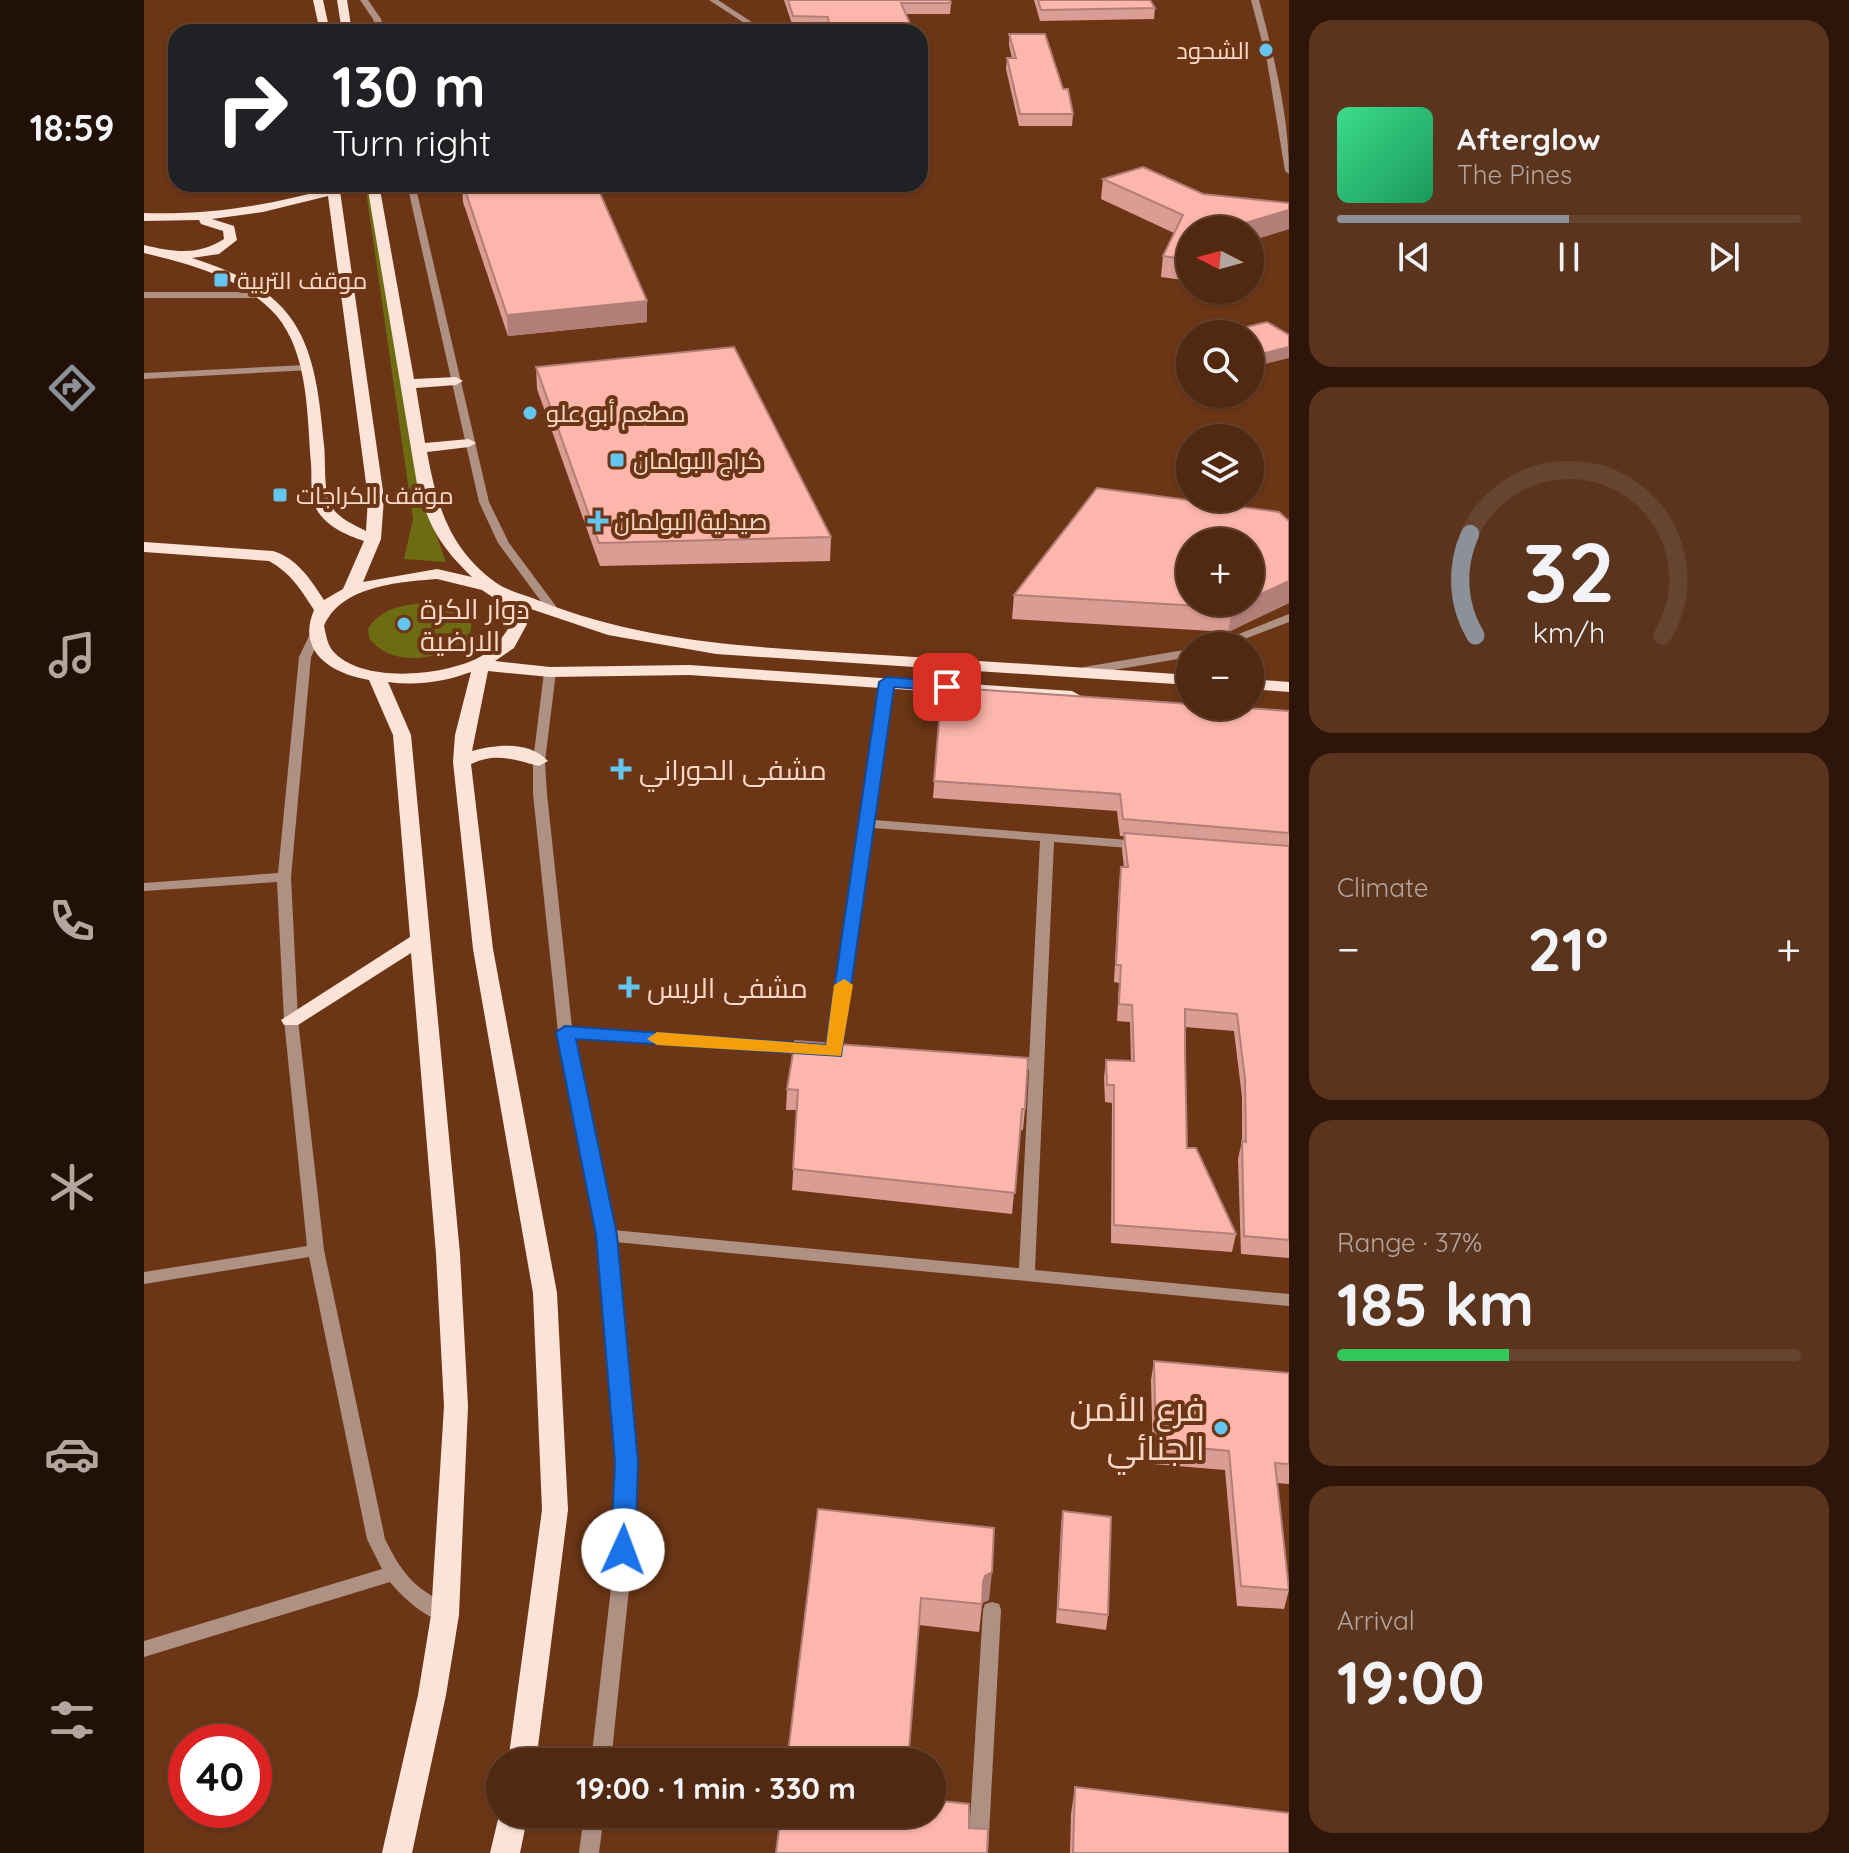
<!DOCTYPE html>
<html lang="en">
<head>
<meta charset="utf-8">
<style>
	:root { --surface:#512810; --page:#5b341e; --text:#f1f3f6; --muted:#b4a69f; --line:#674430; --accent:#8c9099 }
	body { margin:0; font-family:Quicksand,Cairo,sans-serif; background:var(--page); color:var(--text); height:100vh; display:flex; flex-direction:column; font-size:30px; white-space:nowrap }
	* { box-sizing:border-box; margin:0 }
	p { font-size:26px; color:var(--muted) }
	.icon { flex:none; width:44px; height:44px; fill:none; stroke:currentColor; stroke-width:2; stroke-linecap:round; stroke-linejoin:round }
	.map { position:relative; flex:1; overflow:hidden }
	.details { display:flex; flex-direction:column; gap:20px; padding:20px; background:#2d1609; width:560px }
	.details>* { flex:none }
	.hud { position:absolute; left:24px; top:24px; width:760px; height:168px; border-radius:24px; box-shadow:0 2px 6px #0004,0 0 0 2px var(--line); background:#202124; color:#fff; overflow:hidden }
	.needle { width:52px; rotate:276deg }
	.tools { position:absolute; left:1032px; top:216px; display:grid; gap:16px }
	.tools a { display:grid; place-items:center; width:88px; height:88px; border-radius:50%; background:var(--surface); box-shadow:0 2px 6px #0004,0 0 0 2px var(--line); font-size:40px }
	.speed { position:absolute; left:24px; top:1724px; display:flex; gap:16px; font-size:40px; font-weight:700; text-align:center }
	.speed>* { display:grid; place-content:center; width:104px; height:104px; border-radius:50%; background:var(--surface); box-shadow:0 2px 6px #0004,0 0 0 2px var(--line); line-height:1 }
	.speed .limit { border:12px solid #d22; background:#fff; color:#111 }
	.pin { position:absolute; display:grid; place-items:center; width:68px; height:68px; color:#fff; margin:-34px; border-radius:16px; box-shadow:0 4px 12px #0006 }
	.me { position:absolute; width:88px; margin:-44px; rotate:2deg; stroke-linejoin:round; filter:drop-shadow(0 0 6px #0008) }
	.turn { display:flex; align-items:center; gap:28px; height:168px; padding:0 32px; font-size:36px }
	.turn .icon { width:104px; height:104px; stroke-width:2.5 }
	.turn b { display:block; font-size:56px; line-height:68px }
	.big { font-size:60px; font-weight:800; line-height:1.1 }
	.details .widget { flex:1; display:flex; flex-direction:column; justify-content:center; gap:12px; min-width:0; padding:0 28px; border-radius:24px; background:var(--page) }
	.details .dial { align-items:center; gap:0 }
	.dial svg { height:208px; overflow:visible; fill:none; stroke:var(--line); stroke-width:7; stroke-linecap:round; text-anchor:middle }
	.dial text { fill:var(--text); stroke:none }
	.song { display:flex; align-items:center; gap:24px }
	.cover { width:96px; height:96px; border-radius:12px; background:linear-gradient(135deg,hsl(150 70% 55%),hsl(150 70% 35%)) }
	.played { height:8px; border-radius:4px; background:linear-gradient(90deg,var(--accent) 50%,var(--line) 50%) }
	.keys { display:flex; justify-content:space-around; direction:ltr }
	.heat { display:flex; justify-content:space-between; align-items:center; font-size:44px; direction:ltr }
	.charge { height:12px; border-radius:6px; background:linear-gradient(90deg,#34c759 37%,var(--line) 0) }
	.trip { position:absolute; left:342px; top:1748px; width:460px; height:80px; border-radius:40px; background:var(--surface); box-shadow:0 2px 6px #0004,0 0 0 2px var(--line); font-weight:800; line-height:80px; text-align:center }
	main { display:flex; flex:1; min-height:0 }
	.tabs { display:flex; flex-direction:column; width:144px; justify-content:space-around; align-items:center; background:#201006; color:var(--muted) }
	.tabs .icon { width:56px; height:56px }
	.tabs .selected { color:var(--accent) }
	.tabs b { font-size:36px; color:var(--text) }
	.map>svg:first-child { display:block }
	.green { fill:#6e6c12 }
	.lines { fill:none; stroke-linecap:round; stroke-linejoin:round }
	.minor { fill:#ae9183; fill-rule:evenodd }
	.major { fill:#fbe3d8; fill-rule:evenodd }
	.wall { fill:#da9d93 }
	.shaded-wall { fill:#b17f78 }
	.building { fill:#fdb6ab; stroke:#b17f78; stroke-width:2 }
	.route { fill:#1a73e8; stroke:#114b97; stroke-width:2 }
	.slow { fill:#f59e0b }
	.poi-dot { fill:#64c5ee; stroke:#6c3616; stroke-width:3 }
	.labels { text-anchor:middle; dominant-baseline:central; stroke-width:8; stroke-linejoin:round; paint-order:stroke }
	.far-poi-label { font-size:24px; fill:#f9d8c7; stroke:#6c3616; text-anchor:start }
	.poi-label { font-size:28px; fill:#f9d8c7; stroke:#6c3616; text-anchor:start }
	.near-poi-label { font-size:34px; fill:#f9d8c7; stroke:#6c3616; text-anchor:end }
</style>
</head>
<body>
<main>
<nav class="tabs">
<b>18:59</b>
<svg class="icon selected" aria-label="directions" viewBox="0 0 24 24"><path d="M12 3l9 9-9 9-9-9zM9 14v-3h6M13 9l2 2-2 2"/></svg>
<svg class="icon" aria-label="music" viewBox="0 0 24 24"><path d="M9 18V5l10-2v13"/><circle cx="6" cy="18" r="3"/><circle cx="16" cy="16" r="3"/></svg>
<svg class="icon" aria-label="phone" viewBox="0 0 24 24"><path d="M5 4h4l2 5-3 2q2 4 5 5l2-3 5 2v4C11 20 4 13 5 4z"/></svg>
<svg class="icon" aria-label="climate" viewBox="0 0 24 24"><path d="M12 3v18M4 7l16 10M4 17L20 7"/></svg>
<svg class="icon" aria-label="car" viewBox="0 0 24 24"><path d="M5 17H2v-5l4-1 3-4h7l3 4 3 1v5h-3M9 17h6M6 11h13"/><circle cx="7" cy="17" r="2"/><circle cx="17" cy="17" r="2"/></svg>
<svg class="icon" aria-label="filters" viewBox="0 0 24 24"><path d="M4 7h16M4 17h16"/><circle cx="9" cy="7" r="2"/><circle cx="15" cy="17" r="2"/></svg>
</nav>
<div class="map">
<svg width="1145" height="1853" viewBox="0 0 1145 1853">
	<rect width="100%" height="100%" fill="#6c3616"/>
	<g class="green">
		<polygon points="221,184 232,184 287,521 302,562 260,559 269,519"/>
		<path d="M 286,603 C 392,619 265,693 225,638 L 224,629 C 237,607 262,604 286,603 Z"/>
	</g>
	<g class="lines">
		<g class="minor">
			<polygon points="216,0 224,0 237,19 241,32 233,32 229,19"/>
			<polygon points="565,0 574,0 623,32 614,32"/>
			<path d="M 1107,0 L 1115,0 C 1130,57 1145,115 1145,174 L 1141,171 L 1123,61 Z"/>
			<polygon points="263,184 271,184 345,502 365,543 417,613 415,615 407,615 354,543 335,502"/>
			<polygon points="0,292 116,292 121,295 116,298 0,298"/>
			<polygon points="163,365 167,366 167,370 0,379 0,373"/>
			<polygon points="1145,614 1145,622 1082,646 1065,646"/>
			<path d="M 172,630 L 178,634 L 167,657 L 147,877 L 154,1020 L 180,1250 L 241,1539 C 250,1557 259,1574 275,1587 C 286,1596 304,1603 310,1615 L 308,1621 C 290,1627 257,1596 246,1582 L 0,1657 L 0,1641 L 238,1569 L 223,1539 L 165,1257 L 0,1284 L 0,1272 L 163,1246 L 140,1020 L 133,882 L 0,891 L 0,883 L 134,873 L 155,657 L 166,634 Z"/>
			<polygon points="1046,649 1046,657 940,675 934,671 940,667"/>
			<polygon points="406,668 412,672 401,761 403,794 428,1028 668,1045 675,1050 668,1055 429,1037 469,1230 875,1268 885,1070 864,1069 857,1064 864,1059 885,1061 896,841 729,828 697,1052 690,1057 683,1052 737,682 743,678 749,682 730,820 997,841 1004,845 997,849 910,842 891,1270 1145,1294 1145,1306 471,1242 491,1462 486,1579 467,1762 447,1762 468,1579 473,1462 454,1235 414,1032 389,794 389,761 400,672"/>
			<polygon points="848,1602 855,1604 857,1610 844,1853 824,1853 839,1610 841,1604"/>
			<polygon points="440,1814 460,1814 455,1853 435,1853"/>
		</g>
		<g class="major">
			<polygon points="169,0 179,0 186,32 176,32"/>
			<polygon points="193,0 203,0 208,32 198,32"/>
			<path d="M 183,184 L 195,184 L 240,498 L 237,539 L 219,582 L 293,569 L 328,577 C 296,546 285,527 273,484 L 223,184 L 235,184 L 270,379 L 312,377 L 319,381 L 312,385 L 272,388 L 281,443 L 325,439 L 332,443 L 325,447 L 283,452 C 293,506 305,548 351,582 C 363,591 382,595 396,601 C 510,647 634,648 755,656 C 852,662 949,668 1046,675 L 1046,685 L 572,654 L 464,635 L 378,606 L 383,624 L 370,648 L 351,661 L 406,667 L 545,665 L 928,691 L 937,696 L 928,701 L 545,675 L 406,677 L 344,671 L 328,751 C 352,744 386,741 404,761 L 395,766 C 370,760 353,752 327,764 L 349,949 L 413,1293 L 424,1510 L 392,1762 L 364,1762 L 398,1510 L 389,1293 L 329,949 L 309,762 L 311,735 L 327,672 C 300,682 272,686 244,682 L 267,735 L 316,1254 L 324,1406 L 315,1615 L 302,1695 L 268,1853 L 238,1853 L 274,1695 L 287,1615 L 300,1406 L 292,1254 L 267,953 L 154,1025 L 140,1025 L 137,1020 L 266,937 L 249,735 L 225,680 C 188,674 152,652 170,610 C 158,591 146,572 125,561 L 0,552 L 0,542 L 129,551 C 153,558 167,580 180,600 L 199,589 L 220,541 C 202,535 179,525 171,506 C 166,495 168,476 167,463 C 163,416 165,354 132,315 C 99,278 46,264 0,253 L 0,245 C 29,252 54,256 80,239 L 79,231 L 57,224 L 55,220 L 0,221 L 0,213 C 63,215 123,206 183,189 ZM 184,196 L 224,498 L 222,531 C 210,525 194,518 187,506 C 179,491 182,462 180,445 C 171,339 156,292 48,258 L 75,254 L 93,240 L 90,226 L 68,219 L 119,212 ZM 293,579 L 338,590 L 362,606 L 367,624 C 358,639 348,651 332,659 C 296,676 216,684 188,650 C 183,643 182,634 180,626 C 197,586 254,582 293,579 Z"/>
			<polygon points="1106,679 1145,682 1145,692 1106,689"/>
			<polygon points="356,1811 356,1814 384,1814 376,1853 346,1853"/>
		</g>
	</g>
	<g class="wall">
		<polygon points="640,0 806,0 807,3 806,14 762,14 767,26 767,32 684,32 684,28 649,27"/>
		<polygon points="890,0 1006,0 1011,8 1010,19 896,21"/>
		<polygon points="865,34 919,89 929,114 928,126 875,126 862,69 863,58 868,58 865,45"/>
		<polygon points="959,179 1059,194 1145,203 1145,229 1106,241 1046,230 1046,281 1017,277 1019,256 1030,233 957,199"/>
		<polygon points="318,184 503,322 364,336 319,202"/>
		<polygon points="392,367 687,537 686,561 456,566 393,389"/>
		<polygon points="1145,521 1145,603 1084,632 868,619 870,595"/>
		<polygon points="798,687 1145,711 1145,1258 1097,1254 1094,1159 1098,1141 1098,1097 1090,1031 1041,1027 1041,1052 1043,1148 1092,1234 1088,1252 967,1243 968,1103 961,1102 960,1077 962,1060 987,1061 986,1022 973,1021 975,983 970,982 975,884 977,867 980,867 978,850 980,836 976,836 973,811 789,798"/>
		<polygon points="643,1089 881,1109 879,1130 876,1130 868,1214 648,1190 653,1110 642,1110"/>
		<polygon points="1010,1361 1145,1373 1145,1484 1133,1483 1145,1590 1140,1609 1093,1606 1081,1470 1009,1464 1007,1380"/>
		<polygon points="674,1509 845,1600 838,1603 838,1605 835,1632 775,1625"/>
		<polygon points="919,1511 964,1615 962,1630 912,1623 917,1525"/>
		<polygon points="931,1787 1145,1853 926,1853 927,1814"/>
	</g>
	<g class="shaded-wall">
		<polygon points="1145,210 1145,229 1106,241 1106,230 1086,230 1087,227"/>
		<polygon points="503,301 503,322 364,336 363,315"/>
		<polygon points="1145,347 1145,358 1106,368 1106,357"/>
		<polygon points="1145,581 1145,603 1084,632 1088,608 1100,602 1106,602 1106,599"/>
		<polygon points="848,1572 845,1600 838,1603 838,1605 839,1582 841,1576"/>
	</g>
	<g class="building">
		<polygon points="644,0 806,0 807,3 757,3 767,26 762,26 763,32 686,32 684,17 649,16"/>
		<polygon points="894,0 1006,0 1011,8 897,10"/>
		<polygon points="865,34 901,34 919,89 924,89 929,114 876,114 863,58 872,58"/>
		<polygon points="999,167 1059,194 1145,203 1145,210 1087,227 1086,230 1046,230 1046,260 1019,256 1039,215 959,179"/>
		<polygon points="319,184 452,184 503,301 363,315"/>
		<polygon points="1123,322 1145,335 1145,347 1106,357 1106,334 1074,334"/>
		<polygon points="590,347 687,537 455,543 392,367"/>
		<polygon points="953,488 1135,512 1145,521 1145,581 1106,599 1106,542 1046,542 1046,602 1100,602 1088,608 870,595"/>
		<polygon points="798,687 1046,704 1046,706 1076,706 1145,711 1145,833 979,819 976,794 790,781"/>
		<polygon points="980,833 1145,846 1145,1240 1100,1236 1098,1141 1102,1142 1101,1079 1093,1014 1041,1009 1041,1052 1043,1148 1052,1148 1092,1234 970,1225 970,1085 963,1085 962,1060 990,1061 988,1005 975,1004 977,965 972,965 977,867 984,867"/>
		<polygon points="651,1041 884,1058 881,1109 878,1109 871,1193 649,1169 654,1090 643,1089"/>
		<polygon points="1010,1361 1145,1373 1145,1464 1131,1463 1145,1590 1097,1586 1085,1451 1012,1444"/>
		<polygon points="674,1509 850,1528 848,1572 841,1576 839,1582 838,1604 777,1598 764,1762 643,1762"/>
		<polygon points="919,1511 967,1517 964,1615 914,1609"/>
		<polygon points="931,1787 1145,1813 1145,1853 929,1853"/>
		<polygon points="788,1800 825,1804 825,1828 844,1829 843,1853 632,1853 637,1814 788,1814"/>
	</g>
	<polygon class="route" points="743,677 803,682 811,687 803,691 750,687 697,1056 432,1039 473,1235 494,1462 491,1550 487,1557 479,1560 470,1557 467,1550 471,1462 452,1235 412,1032 421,1026 682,1045 735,682"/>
	<polygon class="slow" points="700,979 709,985 697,1056 513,1045 503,1039 513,1032 682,1045 690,985"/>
	<g class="poi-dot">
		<circle cx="1122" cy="50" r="8"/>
		<rect x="69" y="272" width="16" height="16" rx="4"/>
		<circle cx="386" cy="413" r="8"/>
		<rect x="465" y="452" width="16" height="16" rx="4"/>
		<rect x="128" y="487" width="16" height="16" rx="4"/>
		<path d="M450 509h8v8h8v8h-8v8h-8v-8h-8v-8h8z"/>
		<circle cx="260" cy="624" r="8"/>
		<path d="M473 757h8v8h8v8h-8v8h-8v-8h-8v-8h8z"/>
		<path d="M481 975h8v8h8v8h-8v8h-8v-8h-8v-8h8z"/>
		<circle cx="1077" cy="1428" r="8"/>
	</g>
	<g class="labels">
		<g class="far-poi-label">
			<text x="1106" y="50" text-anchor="end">الشحود</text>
			<text x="93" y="280">موقف التربية</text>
			<text x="402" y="413">مطعم أبو علو</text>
			<text x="489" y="460">كراج البولمان</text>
			<text x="152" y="495">موقف الكراجات</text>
			<text x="470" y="521">صيدلية البولمان</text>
		</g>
		<g class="poi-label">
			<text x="276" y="608">دوار الكرة<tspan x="276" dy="32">الارضية</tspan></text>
			<text x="495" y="769">مشفى الحوراني</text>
			<text x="503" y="987">مشفى الريس</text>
		</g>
		<g class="near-poi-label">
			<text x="1061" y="1408">فرع الأمن<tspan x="1061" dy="39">الجنائي</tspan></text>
		</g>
	</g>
</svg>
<div class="tools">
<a><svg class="needle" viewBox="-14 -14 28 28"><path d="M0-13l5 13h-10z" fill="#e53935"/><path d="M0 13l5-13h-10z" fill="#b4a69f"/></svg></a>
<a><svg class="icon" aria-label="search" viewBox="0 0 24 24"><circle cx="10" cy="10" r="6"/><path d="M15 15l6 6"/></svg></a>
<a><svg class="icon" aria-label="layers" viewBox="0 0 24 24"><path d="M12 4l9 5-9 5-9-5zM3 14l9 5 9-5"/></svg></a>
<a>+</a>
<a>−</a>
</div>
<div class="speed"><div class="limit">40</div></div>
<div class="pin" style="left:803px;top:687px;background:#d93025"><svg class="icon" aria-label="arrive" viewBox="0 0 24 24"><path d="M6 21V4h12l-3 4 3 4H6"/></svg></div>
<svg class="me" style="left:479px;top:1550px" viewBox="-20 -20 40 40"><circle r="19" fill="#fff"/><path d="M0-13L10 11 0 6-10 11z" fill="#1a73e8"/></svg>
<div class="trip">19:00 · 1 min · 330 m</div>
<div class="hud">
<div class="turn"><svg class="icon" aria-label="right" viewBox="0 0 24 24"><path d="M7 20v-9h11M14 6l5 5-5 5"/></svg><div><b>130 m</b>Turn right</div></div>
</div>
</div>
<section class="details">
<div class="widget">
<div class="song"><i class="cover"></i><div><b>Afterglow</b><p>The Pines</p></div></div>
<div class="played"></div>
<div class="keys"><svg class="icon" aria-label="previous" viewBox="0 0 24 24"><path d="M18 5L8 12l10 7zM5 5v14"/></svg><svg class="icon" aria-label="pause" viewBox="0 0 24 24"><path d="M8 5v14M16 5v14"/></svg><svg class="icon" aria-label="next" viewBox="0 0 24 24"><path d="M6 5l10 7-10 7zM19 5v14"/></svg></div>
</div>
<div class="widget dial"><svg viewBox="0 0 100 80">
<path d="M14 69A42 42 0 1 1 86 69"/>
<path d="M14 69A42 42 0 0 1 12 30" stroke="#8c9099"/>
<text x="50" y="56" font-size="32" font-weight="700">32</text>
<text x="50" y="72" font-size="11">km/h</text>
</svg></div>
<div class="widget"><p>Climate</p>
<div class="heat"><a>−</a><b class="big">21°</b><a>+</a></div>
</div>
<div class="widget"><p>Range · 37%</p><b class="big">185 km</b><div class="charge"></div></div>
<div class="widget"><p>Arrival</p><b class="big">19:00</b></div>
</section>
</main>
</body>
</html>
